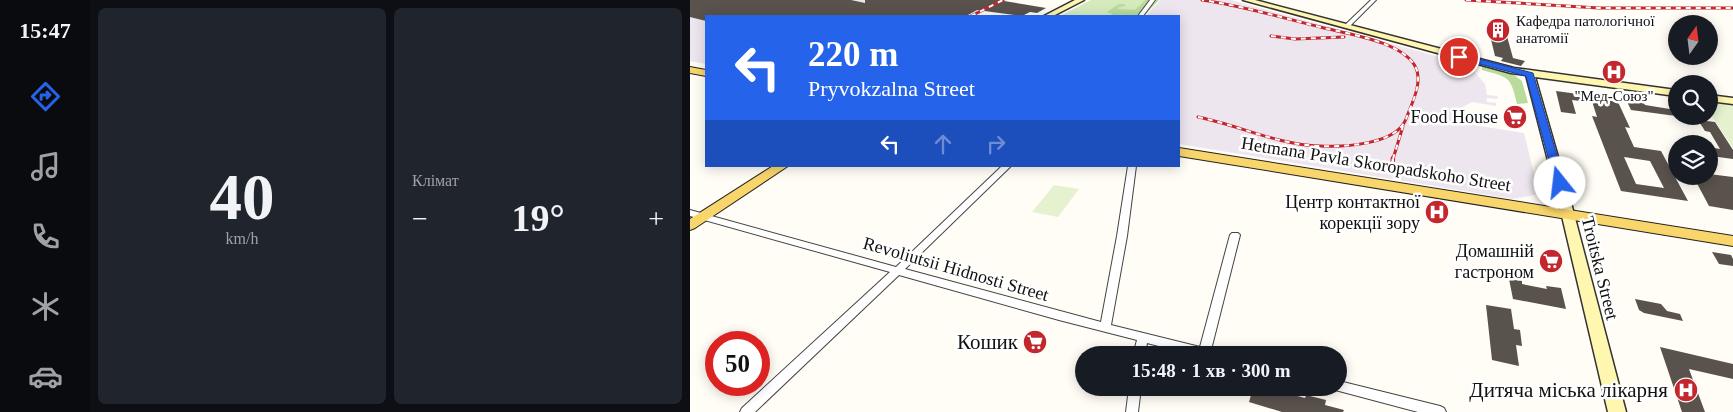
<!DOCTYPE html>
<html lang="uk">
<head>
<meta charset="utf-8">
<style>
	:root { --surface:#171b24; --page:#20242c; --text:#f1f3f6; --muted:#9ea1a6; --accent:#2563eb }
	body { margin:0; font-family:Georgia,serif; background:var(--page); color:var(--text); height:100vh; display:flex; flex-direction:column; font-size:19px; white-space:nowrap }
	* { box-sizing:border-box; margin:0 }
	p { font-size:16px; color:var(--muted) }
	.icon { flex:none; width:28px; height:28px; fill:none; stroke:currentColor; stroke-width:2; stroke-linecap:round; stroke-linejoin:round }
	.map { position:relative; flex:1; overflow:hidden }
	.details { display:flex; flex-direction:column; gap:8px; padding:8px; background:#0d0f14; width:600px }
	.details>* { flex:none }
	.hud { position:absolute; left:15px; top:15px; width:475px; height:152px; border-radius:0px; box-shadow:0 2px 12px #0003; background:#2563eb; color:#fff; overflow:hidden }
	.needle { width:32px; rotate:14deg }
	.buttons { position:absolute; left:978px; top:15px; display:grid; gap:10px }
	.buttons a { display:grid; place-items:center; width:50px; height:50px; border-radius:50%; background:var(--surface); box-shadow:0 2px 12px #0003; font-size:25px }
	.speed { position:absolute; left:15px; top:331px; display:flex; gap:10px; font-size:25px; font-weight:700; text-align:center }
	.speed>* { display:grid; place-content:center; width:65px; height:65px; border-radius:50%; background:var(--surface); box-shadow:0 2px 12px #0003; line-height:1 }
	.speed .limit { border:8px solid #d22; background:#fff; color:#111 }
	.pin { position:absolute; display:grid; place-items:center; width:42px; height:42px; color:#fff; margin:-21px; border:2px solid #fff; border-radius:50%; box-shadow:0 1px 5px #0007 }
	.me { position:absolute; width:55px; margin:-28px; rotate:344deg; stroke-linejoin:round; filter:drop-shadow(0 0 4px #0008) }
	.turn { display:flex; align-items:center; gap:18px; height:105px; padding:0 20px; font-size:22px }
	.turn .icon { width:65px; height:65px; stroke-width:2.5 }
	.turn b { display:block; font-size:35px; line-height:42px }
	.lanes { display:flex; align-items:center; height:48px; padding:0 20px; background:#0003; justify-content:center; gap:25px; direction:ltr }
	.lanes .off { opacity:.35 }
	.big { font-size:38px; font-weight:800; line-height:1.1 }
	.details .tile { flex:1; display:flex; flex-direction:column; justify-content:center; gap:8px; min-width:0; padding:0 18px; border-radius:8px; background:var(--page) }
	.details .dial { align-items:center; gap:0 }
	.dial b { font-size:65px; line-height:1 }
	.heat { display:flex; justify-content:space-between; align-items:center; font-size:28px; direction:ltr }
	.details .tiles { flex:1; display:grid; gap:8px; grid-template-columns:repeat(2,1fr) }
	.trip { position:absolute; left:385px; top:346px; width:272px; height:50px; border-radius:25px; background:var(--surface); box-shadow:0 2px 12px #0003; font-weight:800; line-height:50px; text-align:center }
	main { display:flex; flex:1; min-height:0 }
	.tabs { display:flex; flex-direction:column; width:90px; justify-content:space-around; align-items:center; background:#090b0e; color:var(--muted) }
	.tabs .icon { width:35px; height:35px }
	.tabs .current { color:var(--accent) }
	.tabs b { font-size:22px; color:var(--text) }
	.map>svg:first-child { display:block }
	.industrial { fill:#eee6ef }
	.green { fill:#d5ebbd }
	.forest { fill:#b9dc9c }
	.pitch { fill:#e6f2cf }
	.building { fill:#5a524d; fill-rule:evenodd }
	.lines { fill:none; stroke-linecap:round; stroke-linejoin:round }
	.minor-casing { stroke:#444; stroke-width:2 }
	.secondary-casing { stroke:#333; stroke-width:3 }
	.primary-casing { stroke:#222; stroke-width:2 }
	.minor { fill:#fff; fill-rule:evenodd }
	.secondary { fill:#fff6b0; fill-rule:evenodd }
	.primary { fill:#f9d66b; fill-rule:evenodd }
	.rail-far1-casing { stroke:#c4262e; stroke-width:3 }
	.rail-casing { stroke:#c4262e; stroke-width:4.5 }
	.rail-far1 { stroke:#fff; stroke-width:2; stroke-dasharray:5; stroke-linecap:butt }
	.rail { stroke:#fff; stroke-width:2.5; stroke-dasharray:8; stroke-linecap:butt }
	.route { fill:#2563eb; stroke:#184099 }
	.labels { text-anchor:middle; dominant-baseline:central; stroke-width:5; stroke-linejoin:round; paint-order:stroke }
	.far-poi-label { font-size:15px; fill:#111; stroke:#fff; text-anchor:start }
	.poi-label { font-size:18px; fill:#111; stroke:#fff; text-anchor:end }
	.street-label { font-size:18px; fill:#111; stroke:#fff }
	.near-poi-label { font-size:21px; fill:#111; stroke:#fff; text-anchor:end }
</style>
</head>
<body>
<main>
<nav class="tabs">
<b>15:47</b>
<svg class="icon current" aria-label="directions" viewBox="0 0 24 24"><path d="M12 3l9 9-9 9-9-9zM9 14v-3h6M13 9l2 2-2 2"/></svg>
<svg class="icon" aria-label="music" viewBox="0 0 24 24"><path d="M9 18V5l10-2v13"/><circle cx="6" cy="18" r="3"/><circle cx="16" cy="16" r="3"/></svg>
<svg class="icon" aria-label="phone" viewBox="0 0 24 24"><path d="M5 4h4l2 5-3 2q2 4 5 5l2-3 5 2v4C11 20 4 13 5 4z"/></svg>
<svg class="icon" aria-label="climate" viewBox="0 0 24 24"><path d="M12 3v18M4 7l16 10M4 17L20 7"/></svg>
<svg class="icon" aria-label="car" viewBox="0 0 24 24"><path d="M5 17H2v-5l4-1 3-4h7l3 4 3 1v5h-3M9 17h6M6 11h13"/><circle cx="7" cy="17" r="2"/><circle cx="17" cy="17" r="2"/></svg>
</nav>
<section class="details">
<div class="tiles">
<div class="tile dial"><b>40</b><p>km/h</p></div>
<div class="tile"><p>Клімат</p>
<div class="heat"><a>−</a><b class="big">19°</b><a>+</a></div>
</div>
</div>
</section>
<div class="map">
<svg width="1043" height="412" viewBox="0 0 1043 412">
	<rect width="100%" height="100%" fill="#fffdf5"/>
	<g class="industrial">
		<polygon points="0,0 318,0 286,16 16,16 16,64 0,61"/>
		<polygon points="470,0 541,0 779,65 795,84 797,95 807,96 808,99 797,98 797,102 806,103 806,106 782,102 771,108 771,123 834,133 849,194 823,199 489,144 489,16 456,16"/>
	</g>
	<polygon class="green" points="401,0 458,0 445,16 370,16"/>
	<g class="forest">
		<polygon points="455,0 469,0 454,16 422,16 422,14 417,12 429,4 434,4 436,6 429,7 428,9 445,10"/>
		<path d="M 792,66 L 824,75 L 832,81 L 838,103 L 827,104 C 820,75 819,78 792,70 Z"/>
	</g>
	<g class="pitch">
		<polygon points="1019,102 1043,105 1043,148 1019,112"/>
		<polygon points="364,185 389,189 368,217 342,212"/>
	</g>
	<g class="building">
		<polygon points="0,0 161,0 175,3 175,0 308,0 356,8 347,13 340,12 332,16 287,10 276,16 16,16 16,21 0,17"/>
		<polygon points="798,27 815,29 823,58 835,61 831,66 811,61 813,58 805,56"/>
		<polygon points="886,90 894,91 898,102 882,100 886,114 871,112 866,91 888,94"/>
		<polygon points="933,93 949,95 955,105 986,110 986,116 941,110"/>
		<path d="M 901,98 L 928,102 L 940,128 L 935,127 L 944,147 L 971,151 L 998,201 L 931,191 L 902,116 L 907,117 ZM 934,157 L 960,161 L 974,188 L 946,184 Z"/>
		<polygon points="1008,120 1025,122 1043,150 1043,159 1021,156 1019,147 1030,149 1020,132 1015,131"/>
		<polygon points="1019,174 1043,177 1043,210 1019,206 1003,176 1019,176"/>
		<polygon points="1022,252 1041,255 1043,259 1043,266 1029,264"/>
		<polygon points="819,279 832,281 832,284 857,289 856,286 871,288 876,309 823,299"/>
		<polygon points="945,299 971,304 977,311 990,314 993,321 954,313 949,310"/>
		<polygon points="796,305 821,309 824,329 830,330 832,346 826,345 829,366 802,360"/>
		<polygon points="970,347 1043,364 1043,379 999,369 1015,412 992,412"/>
		<polygon points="563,388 579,388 615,398 616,395 636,400 635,405 654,410 653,412 592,412 559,402"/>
	</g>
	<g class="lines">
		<g class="minor-casing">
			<g id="minor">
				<polygon points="460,0 465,0 453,16 448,16"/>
				<polygon points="681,0 686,0 659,27 655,27 655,25"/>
				<polygon points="312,166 321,166 215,269 411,322 427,236 438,166 446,166 437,236 421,325 510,347 540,235 542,233 548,233 550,235 521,350 527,352 529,355 504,355 457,343 455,355 443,355 447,340 369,320 209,275 65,412 50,412 52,408 200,272 0,216 0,210 206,267"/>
				<polygon points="649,381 750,406 754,408 756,412 728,412 649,391 645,390 644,388 649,388"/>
				<polygon points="439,388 451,388 448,412 436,412"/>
			</g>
		</g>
		<g class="secondary-casing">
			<g id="secondary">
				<polygon points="385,0 394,0 363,16 354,16"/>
				<polygon points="553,0 565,0 824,68 986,90 986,96 845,77 880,199 936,412 918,412 868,199 836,75 821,73"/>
				<polygon points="1019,95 1043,98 1043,104 1019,101"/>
			</g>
		</g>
		<g class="primary-casing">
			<g id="primary">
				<polygon points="0,67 16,70 16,76 0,73"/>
				<polygon points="489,148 1043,236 1043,246 489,156"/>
				<polygon points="83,166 98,166 5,228 0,230 0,219"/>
			</g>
		</g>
		<use href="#minor" class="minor"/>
		<use href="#secondary" class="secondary"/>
		<use href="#primary" class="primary"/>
		<g class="rail-far1-casing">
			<g id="rail-far1">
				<polyline points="776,0 909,8 1043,8"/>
				<polyline points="281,16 313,0"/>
				<polyline points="581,36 605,39 654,37"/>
				<path d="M 508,117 C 548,125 588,145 630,146 C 654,147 706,145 716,119 C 721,105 733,83 726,68 C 714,42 659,34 634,28 C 593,18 554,6 512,0"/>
				<polyline points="703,159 713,126"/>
			</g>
		</g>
		<g class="rail-casing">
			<polyline id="rail" points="702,167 703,158"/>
		</g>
		<use href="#rail-far1" class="rail-far1"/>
		<use href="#rail" class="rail"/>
	</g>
	<polygon class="route" points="769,54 843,73 875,183 874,186 870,187 865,183 836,76 766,58 765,57"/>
	<defs>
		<g id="building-disc" transform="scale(1.25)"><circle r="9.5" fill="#c4262e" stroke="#fff"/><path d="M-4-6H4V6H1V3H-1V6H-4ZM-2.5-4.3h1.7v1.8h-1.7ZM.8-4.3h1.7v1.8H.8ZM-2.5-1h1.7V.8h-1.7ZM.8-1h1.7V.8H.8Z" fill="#fff"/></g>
		<g id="hospital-disc" transform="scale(1.25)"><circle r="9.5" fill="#c4262e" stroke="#fff"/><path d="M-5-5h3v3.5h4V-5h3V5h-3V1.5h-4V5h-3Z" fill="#fff"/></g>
		<g id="supermarket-disc" transform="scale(1.25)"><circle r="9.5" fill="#c4262e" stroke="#fff"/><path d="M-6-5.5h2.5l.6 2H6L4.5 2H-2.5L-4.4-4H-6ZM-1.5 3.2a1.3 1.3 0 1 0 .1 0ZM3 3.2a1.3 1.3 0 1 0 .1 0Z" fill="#fff"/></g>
	</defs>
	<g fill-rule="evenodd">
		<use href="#building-disc" x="808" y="30"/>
		<use href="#hospital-disc" x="924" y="72"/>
		<use href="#supermarket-disc" x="825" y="117"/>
		<use href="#hospital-disc" x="747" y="212"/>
		<use href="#supermarket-disc" x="861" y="261"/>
		<use href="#supermarket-disc" x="345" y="342"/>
		<use href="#hospital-disc" x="996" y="390"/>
	</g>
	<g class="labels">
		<g class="far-poi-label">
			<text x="826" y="21">Кафедра патологічної<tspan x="826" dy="17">анатомії</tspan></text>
			<text x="924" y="96" text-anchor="middle">"Мед-Союз"</text>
		</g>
		<g class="poi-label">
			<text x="808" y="117">Food House</text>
			<text x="730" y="202">Центр контактної<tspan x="730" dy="21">корекції зору</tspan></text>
			<text x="844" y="251">Домашній<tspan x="844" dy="21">гастроном</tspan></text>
		</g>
		<g class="street-label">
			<text transform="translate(686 164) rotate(9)">Hetmana Pavla Skoropadskoho Street</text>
			<text transform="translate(910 268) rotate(76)">Troitska Street</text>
			<text transform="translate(266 269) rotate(16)">Revoliutsii Hidnosti Street</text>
		</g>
		<g class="near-poi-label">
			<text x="328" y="342">Кошик</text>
			<text x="978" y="390">Дитяча міська лікарня</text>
		</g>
	</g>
</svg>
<div class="buttons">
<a><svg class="needle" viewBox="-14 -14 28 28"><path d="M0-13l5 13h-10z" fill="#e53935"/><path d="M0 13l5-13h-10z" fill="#9ea1a6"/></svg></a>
<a><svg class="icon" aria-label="search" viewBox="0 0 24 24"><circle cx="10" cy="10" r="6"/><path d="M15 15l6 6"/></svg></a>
<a><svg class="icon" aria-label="layers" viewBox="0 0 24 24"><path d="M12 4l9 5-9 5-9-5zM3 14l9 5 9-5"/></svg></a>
</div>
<div class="speed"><div class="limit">50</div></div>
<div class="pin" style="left:769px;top:57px;background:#d93025"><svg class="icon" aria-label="arrive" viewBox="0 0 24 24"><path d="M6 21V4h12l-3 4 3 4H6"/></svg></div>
<svg class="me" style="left:870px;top:183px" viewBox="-20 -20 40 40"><circle r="19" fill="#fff"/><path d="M0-13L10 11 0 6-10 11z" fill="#2563eb"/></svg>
<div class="trip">15:48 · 1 хв · 300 m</div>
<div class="hud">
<div class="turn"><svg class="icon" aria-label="left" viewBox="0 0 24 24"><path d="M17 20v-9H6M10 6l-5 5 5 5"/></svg><div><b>220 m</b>Pryvokzalna Street</div></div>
<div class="lanes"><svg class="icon" aria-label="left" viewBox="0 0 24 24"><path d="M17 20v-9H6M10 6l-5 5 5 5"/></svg><svg class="icon off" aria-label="ahead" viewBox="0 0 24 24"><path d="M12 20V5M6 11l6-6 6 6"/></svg><svg class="icon off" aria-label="right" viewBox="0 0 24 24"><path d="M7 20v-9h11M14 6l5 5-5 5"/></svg></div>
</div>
</div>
</main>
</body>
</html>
